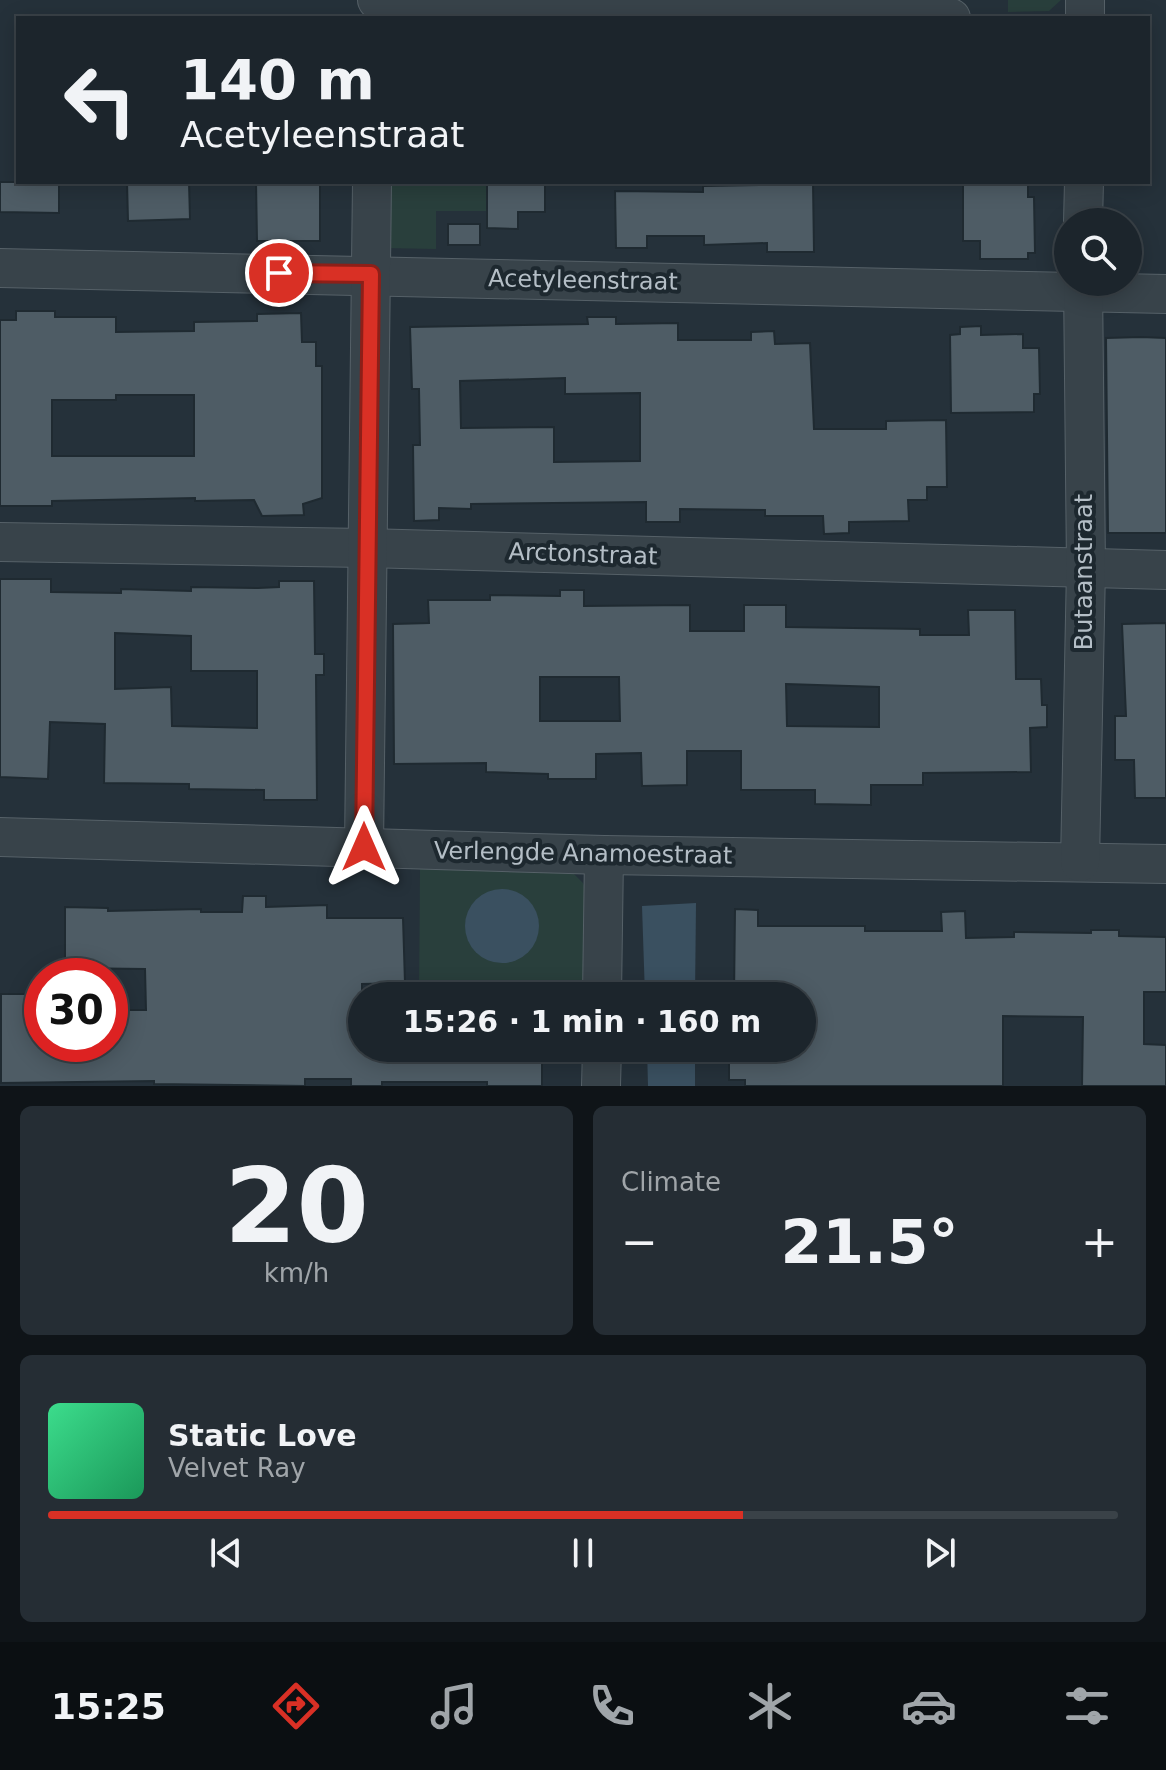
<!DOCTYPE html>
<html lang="en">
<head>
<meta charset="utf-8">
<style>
	:root { --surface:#1c252c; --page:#252d34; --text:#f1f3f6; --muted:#a0a5a9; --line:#3a4248; --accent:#d93025 }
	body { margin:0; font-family:"DejaVu Sans",sans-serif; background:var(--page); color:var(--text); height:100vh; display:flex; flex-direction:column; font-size:30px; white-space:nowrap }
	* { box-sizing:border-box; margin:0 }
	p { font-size:26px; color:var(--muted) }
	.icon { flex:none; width:44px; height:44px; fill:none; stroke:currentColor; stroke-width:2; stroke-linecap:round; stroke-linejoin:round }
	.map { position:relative; height:1086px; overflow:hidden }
	.details { display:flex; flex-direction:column; gap:20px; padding:20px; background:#0f1418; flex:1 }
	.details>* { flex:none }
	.hud { position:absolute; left:16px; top:16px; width:1134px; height:168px; border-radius:0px; box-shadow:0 4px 20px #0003,0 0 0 2px var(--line); background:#1c252c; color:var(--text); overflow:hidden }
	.buttons { position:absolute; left:1054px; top:208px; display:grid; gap:16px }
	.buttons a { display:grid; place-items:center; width:88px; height:88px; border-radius:50%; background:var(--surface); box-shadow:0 4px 20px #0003,0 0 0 2px var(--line); font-size:40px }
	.speed { position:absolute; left:24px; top:958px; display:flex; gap:16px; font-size:40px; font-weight:700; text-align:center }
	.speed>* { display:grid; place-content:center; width:104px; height:104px; border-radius:50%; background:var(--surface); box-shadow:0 4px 20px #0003,0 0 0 2px var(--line); line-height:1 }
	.speed .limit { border:12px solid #d22; background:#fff; color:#111 }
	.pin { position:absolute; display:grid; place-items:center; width:68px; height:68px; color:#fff; margin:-34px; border:4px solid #fff; border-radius:50%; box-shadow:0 2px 8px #0007 }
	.me { position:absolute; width:88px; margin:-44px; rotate:0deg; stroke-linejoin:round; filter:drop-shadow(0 0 6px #0008) }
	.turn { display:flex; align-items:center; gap:28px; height:168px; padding:0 32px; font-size:36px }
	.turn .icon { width:104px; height:104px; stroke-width:2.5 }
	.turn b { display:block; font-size:56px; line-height:68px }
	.big { font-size:60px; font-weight:800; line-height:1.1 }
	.details .tile { flex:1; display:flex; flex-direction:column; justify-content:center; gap:12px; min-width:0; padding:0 28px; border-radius:12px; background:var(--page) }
	.details .dial { align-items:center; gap:0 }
	.dial b { font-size:104px; line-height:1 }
	.song { display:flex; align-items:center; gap:24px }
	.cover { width:96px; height:96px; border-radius:12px; background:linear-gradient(135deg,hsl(150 70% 55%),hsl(150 70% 35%)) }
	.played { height:8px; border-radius:4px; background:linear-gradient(90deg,var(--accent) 65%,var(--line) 65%) }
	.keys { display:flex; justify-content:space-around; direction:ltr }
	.heat { display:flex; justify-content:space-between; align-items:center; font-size:44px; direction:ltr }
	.details .tiles { flex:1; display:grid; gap:20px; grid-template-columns:1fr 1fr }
	.tile:last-child { grid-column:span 2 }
	.trip { position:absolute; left:348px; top:982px; width:468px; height:80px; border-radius:40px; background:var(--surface); box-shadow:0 4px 20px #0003,0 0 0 2px var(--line); font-weight:800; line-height:80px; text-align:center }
	.menu { display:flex; height:128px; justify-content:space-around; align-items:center; background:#0b0f12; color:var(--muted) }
	.menu .icon { width:56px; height:56px }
	.menu .on { color:var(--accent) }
	.menu b { font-size:36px; color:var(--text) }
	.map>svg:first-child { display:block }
	.green { fill:#293f3c }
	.water { fill:#3a5060 }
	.building { fill:#4e5c65; stroke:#1f2a31; stroke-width:2; fill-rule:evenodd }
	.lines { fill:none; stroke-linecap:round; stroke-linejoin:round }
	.minor-casing { stroke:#566168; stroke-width:40 }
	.minor { stroke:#38434a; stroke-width:38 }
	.route-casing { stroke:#8d1f18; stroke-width:20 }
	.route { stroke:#d93025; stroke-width:14 }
	.labels { text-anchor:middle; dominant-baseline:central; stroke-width:8; stroke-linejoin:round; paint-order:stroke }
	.street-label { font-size:24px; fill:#b4bec6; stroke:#1d282f }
</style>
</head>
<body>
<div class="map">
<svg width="1166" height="1086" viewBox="0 0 1166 1086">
	<rect width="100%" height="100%" fill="#25313a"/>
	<g class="green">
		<polygon points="1008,0 1061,0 1049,11 1008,12"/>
		<polygon points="384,182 491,182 490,211 436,211 436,249 383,248"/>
		<polygon points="420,866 573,873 583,883 589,896 590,996 419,996"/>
	</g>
	<g class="water">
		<circle cx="502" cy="926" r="37"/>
		<polygon points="696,903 695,996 645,996 642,906"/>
		<polygon points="647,1048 695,1048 695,1086 648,1086"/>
	</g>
	<g class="building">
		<polygon points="0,182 59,182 59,213 0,212"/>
		<polygon points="127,182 189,182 190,219 128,221"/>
		<polygon points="256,182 320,182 320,241 257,241"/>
		<polygon points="487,182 545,182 545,212 518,212 518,229 487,228"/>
		<polygon points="757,182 813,182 814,252 767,252 767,243 704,245 704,236 647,236 647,248 616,248 615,191 703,192 703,186 758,185"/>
		<polygon points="963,182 1028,182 1028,197 1034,197 1035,253 1028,253 1028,259 980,259 980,241 963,241"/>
		<rect x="448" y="224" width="32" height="21"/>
		<path d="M 16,311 L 55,311 L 55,317 L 116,317 L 116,332 L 194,331 L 194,322 L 257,321 L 257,314 L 301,313 L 302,342 L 316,342 L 316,366 L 322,366 L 322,498 L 303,504 L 304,515 L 262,516 L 254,500 L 195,501 L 195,498 L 52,501 L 52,506 L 0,506 L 0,320 L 16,320 ZM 116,395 L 194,395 L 194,456 L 52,456 L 52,400 L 116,400 Z"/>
		<path d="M 587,317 L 616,317 L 616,324 L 678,323 L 678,340 L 751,340 L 751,332 L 774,331 L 775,344 L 810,343 L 814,429 L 886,429 L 886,421 L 946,420 L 947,487 L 927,487 L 927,500 L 908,500 L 909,521 L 849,522 L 849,533 L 824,534 L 823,516 L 765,516 L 765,510 L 680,509 L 680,522 L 646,522 L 646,502 L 471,504 L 471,509 L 439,508 L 439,520 L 414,521 L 413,445 L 420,445 L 419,389 L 412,389 L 410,327 L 588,324 ZM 565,378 L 565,394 L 640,393 L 640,461 L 554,462 L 554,427 L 461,428 L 460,381 Z"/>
		<polygon points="981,326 981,335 1023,334 1023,348 1039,348 1040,394 1034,394 1034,412 951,413 950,335 960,334 960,327"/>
		<polygon points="1141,337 1166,338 1166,533 1108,533 1106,338"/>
		<path d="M 0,579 L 51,579 L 51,592 L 121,593 L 121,589 L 191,591 L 191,587 L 258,588 L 279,587 L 279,581 L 314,581 L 315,654 L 324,654 L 324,675 L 316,675 L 317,800 L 264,800 L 264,790 L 189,789 L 189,784 L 104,783 L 105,724 L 50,722 L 48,779 L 0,777 ZM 115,633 L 191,636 L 191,671 L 257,671 L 257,728 L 172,726 L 171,687 L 115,689 Z"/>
		<path d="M 560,590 L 584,590 L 584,606 L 690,605 L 690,631 L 744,631 L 744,605 L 786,605 L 786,627 L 920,629 L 920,635 L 969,635 L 968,610 L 1015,610 L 1016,679 L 1041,679 L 1042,705 L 1047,705 L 1047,727 L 1030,728 L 1031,772 L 923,773 L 923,785 L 871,785 L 871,805 L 815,804 L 815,790 L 741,790 L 741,751 L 687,751 L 687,785 L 642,786 L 641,753 L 596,754 L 596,779 L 548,779 L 548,774 L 486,772 L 486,763 L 394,764 L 393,624 L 429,623 L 428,600 L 490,600 L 490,595 L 560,596 ZM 540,677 L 619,677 L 620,721 L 540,721 ZM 786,684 L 879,687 L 879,727 L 787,726 Z"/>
		<polygon points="1166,623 1166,798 1135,798 1134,760 1115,760 1115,716 1126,716 1122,624"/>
		<polygon points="243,896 266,896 266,907 327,905 327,918 403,918 405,983 362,984 362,1048 542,1048 542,1086 487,1086 487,1082 382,1082 382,1086 351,1086 351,1079 305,1079 305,1086 154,1084 154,1081 1,1083 1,994 37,994 37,1019 42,1019 42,1044 110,1044 110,1010 146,1010 145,969 65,968 65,907 108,908 108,911 201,909 201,912 242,912"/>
		<polygon points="735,909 758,910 758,926 865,926 865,931 942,931 941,912 965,911 966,938 1014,937 1014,932 1091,933 1091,930 1119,930 1119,936 1166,937 1166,992 1144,992 1144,1044 1166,1045 1166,1086 1082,1086 1083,1017 1003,1016 1003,1086 745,1086 745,1080 729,1080 729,1048 802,1048 802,996 734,996"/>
	</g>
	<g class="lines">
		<g class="minor-casing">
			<g id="minor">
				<polyline points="377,0 951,18"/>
				<polyline points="1085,18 1085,0"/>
				<polyline points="1083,222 1084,182"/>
				<polyline points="0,268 1166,294"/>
				<polyline points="0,542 366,548 1166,570"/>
				<polyline points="0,837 604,855 1166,864"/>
				<polyline points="364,847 372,182"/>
				<polyline points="1080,862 1086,568 1083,282"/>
				<polyline points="602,996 604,855"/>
				<polyline points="601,1086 602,1048"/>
			</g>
		</g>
		<use href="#minor" class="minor"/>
	</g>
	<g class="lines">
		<g class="route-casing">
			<polyline id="route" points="279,273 371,274 364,847"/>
		</g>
		<use href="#route" class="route"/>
	</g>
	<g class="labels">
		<g class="street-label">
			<text transform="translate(583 280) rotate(1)">Acetyleenstraat</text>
			<text transform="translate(583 554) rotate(2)">Arctonstraat</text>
			<text transform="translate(1084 572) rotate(-90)">Butaanstraat</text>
			<text transform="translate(583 853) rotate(1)">Verlengde Anamoestraat</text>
		</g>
	</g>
</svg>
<div class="buttons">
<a><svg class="icon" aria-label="search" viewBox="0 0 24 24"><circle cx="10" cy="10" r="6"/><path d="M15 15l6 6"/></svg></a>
</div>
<div class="speed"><div class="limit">30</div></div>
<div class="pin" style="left:279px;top:273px;background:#d93025"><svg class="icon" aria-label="arrive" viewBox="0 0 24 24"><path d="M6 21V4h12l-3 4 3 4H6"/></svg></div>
<svg class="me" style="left:364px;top:847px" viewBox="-20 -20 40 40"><path d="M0-17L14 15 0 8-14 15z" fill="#d93025" stroke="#fff" stroke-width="4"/></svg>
<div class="trip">15:26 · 1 min · 160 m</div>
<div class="hud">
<div class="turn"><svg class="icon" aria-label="left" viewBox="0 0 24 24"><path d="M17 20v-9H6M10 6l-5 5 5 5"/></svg><div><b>140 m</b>Acetyleenstraat</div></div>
</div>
</div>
<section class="details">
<div class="tiles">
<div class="tile dial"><b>20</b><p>km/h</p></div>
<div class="tile"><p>Climate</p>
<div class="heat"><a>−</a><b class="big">21.5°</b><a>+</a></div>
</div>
<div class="tile">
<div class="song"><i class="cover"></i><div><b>Static Love</b><p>Velvet Ray</p></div></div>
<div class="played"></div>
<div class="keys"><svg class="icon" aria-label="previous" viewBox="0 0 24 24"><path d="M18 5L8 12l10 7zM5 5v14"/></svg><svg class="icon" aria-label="pause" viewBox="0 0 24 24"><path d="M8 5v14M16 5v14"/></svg><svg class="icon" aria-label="next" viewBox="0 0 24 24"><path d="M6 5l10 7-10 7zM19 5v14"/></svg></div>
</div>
</div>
</section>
<nav class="menu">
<b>15:25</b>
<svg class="icon on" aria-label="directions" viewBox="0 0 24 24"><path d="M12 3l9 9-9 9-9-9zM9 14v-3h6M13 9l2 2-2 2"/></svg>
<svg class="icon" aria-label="music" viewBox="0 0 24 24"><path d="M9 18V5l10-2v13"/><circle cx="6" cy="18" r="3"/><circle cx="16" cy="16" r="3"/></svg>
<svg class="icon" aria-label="phone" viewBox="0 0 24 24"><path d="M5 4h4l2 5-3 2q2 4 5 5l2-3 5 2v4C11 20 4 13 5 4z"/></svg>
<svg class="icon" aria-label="climate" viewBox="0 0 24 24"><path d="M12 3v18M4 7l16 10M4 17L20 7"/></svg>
<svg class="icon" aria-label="car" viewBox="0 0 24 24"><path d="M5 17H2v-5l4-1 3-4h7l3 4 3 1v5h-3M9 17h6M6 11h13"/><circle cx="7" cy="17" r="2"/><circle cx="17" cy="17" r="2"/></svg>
<svg class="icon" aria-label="filters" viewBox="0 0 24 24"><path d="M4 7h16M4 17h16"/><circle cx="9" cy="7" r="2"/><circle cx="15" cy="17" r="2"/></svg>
</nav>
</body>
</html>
